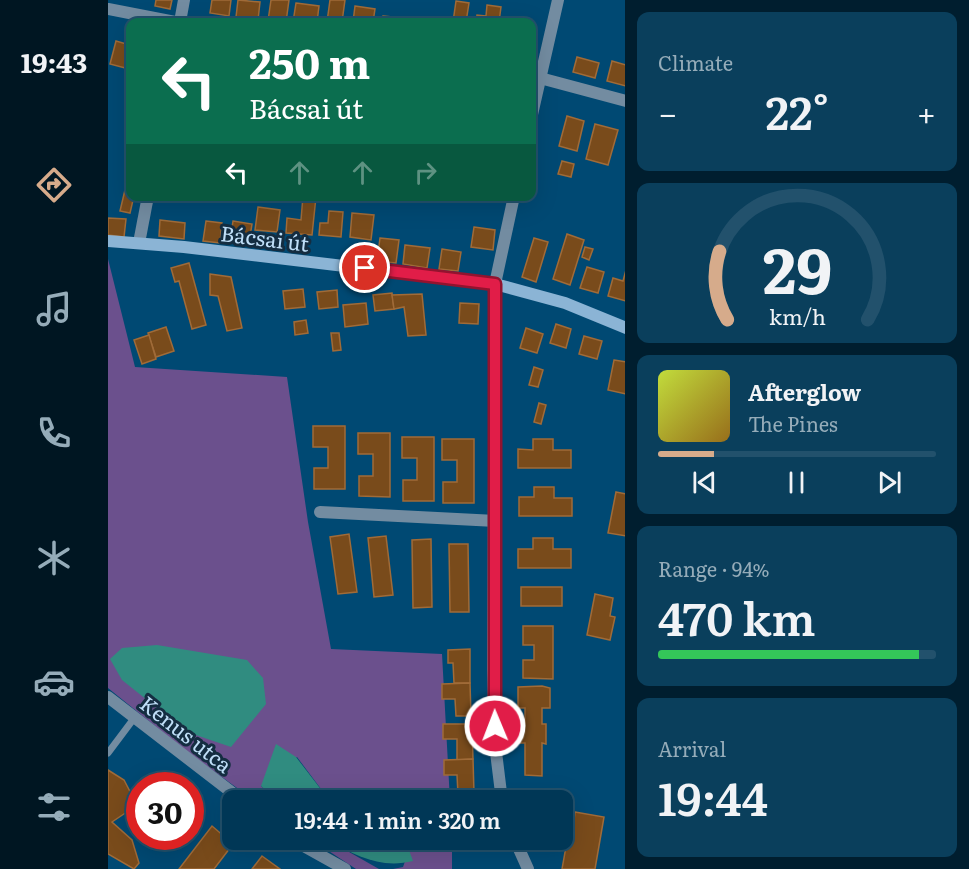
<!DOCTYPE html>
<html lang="en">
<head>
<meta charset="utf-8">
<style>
	:root { --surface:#003756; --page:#0a3f5c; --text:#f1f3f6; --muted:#95acb9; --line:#22516c; --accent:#d6ab8b }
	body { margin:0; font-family:Literata,serif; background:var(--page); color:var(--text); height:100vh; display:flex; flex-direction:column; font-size:22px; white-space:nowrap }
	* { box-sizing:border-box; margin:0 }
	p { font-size:20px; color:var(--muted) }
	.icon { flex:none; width:33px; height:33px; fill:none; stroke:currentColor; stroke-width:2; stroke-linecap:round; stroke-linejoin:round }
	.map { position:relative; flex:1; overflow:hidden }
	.drawer { display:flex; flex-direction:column; gap:12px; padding:12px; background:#001e2f; width:344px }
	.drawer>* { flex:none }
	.guide { position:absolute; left:18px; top:18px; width:410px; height:183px; border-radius:12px; box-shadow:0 6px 24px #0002,0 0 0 2px var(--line); background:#0b6e4f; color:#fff; overflow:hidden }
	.speed { position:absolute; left:18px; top:772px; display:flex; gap:12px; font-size:30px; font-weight:700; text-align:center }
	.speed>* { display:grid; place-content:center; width:78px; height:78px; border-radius:50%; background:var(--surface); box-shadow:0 6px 24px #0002,0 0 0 2px var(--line); line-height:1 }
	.speed .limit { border:9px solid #d22; background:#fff; color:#111 }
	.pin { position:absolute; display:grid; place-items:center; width:51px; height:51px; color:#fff; margin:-26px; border:3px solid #fff; border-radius:50%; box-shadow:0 2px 6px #0007 }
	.me { position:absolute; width:66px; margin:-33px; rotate:359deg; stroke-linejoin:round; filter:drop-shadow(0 0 4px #0008) }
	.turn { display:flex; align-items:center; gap:21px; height:126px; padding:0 24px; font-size:27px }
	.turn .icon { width:78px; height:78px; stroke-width:2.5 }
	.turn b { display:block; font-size:42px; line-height:51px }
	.lanes { display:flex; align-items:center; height:57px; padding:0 24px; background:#0003; justify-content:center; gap:30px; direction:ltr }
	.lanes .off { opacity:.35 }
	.big { font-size:45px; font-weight:600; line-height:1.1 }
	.drawer .card { flex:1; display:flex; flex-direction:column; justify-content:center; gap:9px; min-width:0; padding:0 21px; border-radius:12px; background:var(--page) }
	.drawer .dial { align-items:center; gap:0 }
	.dial svg { height:156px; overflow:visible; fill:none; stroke:var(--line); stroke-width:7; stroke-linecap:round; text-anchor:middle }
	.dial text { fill:var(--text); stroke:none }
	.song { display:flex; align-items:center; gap:18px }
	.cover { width:72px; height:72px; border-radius:9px; background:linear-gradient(135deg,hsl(70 70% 55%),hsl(40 70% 35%)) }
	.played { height:6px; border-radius:3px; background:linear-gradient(90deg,var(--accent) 20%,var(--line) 20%) }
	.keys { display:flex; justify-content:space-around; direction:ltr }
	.heat { display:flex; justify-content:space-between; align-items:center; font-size:33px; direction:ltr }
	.charge { height:9px; border-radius:4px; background:linear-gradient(90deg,#34c759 94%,var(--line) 0) }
	.trip { position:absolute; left:114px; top:790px; width:351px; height:60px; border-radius:12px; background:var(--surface); box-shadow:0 6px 24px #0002,0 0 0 2px var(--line); font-weight:600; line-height:60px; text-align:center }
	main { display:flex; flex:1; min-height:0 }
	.tab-bar { display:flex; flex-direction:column; width:108px; justify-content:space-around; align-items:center; background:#001622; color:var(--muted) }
	.tab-bar .icon { width:42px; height:42px }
	.tab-bar .selected { color:var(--accent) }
	.tab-bar b { font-size:27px; color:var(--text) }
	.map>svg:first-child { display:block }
	.green { fill:#6b508d }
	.water { fill:#308c80 }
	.building { fill:#794b1b; stroke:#a06b38; stroke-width:1.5 }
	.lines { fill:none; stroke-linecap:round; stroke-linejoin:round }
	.service { stroke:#738ca1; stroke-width:7 }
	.minor { stroke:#738ca1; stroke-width:12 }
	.secondary { stroke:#8bb4d5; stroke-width:12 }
	.route-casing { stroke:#92132f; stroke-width:15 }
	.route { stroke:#e11d48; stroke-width:10 }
	.labels { text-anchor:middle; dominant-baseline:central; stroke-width:6; stroke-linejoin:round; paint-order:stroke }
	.street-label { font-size:21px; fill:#bfdef7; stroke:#142d41 }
</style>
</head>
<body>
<main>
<nav class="tab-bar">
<b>19:43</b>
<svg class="icon selected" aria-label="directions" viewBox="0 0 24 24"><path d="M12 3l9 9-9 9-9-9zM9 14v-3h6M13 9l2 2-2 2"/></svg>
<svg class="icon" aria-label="music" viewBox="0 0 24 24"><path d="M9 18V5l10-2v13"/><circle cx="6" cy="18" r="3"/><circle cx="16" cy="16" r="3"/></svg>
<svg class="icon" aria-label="phone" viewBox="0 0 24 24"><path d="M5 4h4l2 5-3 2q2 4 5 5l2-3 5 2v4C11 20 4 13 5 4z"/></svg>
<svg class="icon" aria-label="climate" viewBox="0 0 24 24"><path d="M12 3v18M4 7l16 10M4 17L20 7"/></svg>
<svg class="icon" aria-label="car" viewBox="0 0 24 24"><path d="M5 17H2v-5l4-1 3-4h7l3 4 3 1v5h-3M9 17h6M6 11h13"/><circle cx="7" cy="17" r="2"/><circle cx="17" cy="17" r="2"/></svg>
<svg class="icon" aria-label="filters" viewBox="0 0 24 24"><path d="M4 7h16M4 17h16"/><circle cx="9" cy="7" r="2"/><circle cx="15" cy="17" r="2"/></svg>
</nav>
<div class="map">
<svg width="518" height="869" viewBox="0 0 518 869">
	<rect width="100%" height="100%" fill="#004973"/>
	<g class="green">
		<polygon points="0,259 27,367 179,377 200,522 223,649 334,654 342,801 222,801 189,757 153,786 170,801 147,801 78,751 0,688"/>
		<polygon points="204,840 220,840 271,869 248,869"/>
		<polygon points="283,840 344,840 344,869 285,869 295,867 301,850"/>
	</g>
	<g class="water">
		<polygon points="49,645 139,660 155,678 158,704 123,747 79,732 14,680 2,659 14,648"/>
		<polygon points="168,744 188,757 222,801 170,801 153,786"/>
		<path d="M 220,840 L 283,840 L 301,850 L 305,861 C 273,869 248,856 220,840 Z"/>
	</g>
	<g class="building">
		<polygon points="48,0 64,0 62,9 47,6"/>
		<polygon points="104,0 123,0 121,16 102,13"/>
		<polygon points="130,0 152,2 150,20 128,17"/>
		<polygon points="163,0 181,0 178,22 160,21"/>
		<polygon points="222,0 237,0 234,22 219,22"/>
		<polygon points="348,1 361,3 358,22 345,22"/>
		<polygon points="188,3 211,6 209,22 185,22"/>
		<polygon points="379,5 393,7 391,22 368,22 369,15 378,16"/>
		<polygon points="247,6 267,9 265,22 245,22"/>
		<polygon points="275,16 294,18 294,22 274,22"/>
		<polygon points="8,41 22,45 21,69 2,64"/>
		<polygon points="469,57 491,63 487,78 465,72"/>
		<polygon points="504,61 518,65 518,86 499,81"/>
		<polygon points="459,116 476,121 469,151 451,146"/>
		<polygon points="487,124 510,130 500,165 478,159"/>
		<polygon points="454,161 466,164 463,177 450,174"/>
		<polygon points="17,190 22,191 22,196 26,196 22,213 12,211"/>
		<polygon points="195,196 208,197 204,235 178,233 179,218 193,220"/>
		<polygon points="150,207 172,210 169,232 147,230"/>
		<polygon points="221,211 235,212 233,237 211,235 212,223 220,223"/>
		<polygon points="244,213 266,215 263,240 242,237"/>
		<polygon points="0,218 18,219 16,237 0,235"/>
		<polygon points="52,220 77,223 76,239 51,236"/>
		<polygon points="98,221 114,223 112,243 95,241"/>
		<polygon points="125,221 144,224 141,243 122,241"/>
		<polygon points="366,227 387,230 385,250 363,247"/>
		<polygon points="459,234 476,240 462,285 445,279"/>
		<polygon points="272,238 291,240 288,263 269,261"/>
		<polygon points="426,238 440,242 428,282 414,277"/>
		<polygon points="297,245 322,248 319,268 295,264"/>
		<polygon points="477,247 485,249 481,260 474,257"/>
		<polygon points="334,249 353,252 350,271 331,269"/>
		<polygon points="81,263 98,325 84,329 71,281 67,282 63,268"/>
		<polygon points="479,267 496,272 490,293 472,288"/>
		<polygon points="518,270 518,301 500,296 505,278 515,281"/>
		<polygon points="102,274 123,277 134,328 119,331 110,296 102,295"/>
		<polygon points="195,289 197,307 177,309 175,291"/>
		<polygon points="229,290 230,307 211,309 209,292"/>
		<polygon points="284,293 286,309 267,311 265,295"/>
		<polygon points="314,294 318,335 300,336 296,307 286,309 284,295"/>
		<polygon points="258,303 260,324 237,327 235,305"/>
		<polygon points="352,303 371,304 370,324 351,323"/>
		<polygon points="198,320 200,333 187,335 186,322"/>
		<polygon points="448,324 463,329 458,348 442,343"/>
		<polygon points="58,327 66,351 48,357 40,333"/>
		<polygon points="418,328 435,334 429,353 412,348"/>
		<polygon points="223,333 231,333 233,350 225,351"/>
		<polygon points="41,335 48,359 34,364 26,340"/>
		<polygon points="476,336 494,341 489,359 471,354"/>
		<polygon points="506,360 518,362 518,394 500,390"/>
		<polygon points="426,367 435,370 430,387 421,385"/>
		<polygon points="431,403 438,405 433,424 426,422"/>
		<polygon points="205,426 237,426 237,489 206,489 206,468 220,468 220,447 205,447"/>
		<polygon points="250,433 282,433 282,497 251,496 251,476 265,476 265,454 250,454"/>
		<polygon points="294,437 326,437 326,501 295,501 295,480 309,480 309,458 294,458"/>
		<polygon points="334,439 366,439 366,503 335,503 335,482 349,482 349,460 334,460"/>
		<polygon points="425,439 445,439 445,450 463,450 463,468 410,468 410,449 425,450"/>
		<polygon points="426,487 446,487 446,498 464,498 464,516 411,516 411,497 426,497"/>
		<polygon points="508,492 518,494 518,536 500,533"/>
		<polygon points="241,534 249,592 230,594 222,537"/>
		<polygon points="278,536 285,595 266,597 260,538"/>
		<polygon points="425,538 445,538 445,549 463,549 463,568 410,568 410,549 425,549"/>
		<polygon points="323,539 324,607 305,608 304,540"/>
		<polygon points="341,544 360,544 361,612 342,612"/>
		<rect x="413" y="587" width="41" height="19"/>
		<polygon points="487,594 505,598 502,616 507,617 502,640 479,635"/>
		<polygon points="415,626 445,626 445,679 415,678 415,660 426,660 426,645 415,645"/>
		<polygon points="362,649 362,683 346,683 345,663 340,663 340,650"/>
		<polygon points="362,683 363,716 348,716 347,699 334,699 334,684"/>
		<polygon points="434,686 442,688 442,708 434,708 434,724 438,724 438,744 434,743 434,776 417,775 417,743 412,743 413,723 417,723 417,708 410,708 410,687"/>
		<polygon points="335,724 364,724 365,759 349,760 349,739 335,739"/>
		<polygon points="365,759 366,793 350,794 349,775 336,775 336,760"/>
		<polygon points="0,770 16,780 29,805 4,822 24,840 31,863 26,869 0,854"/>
		<polygon points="467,812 496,817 487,869 454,869 463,819 466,820"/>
		<polygon points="104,826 125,844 106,869 71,869"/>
		<polygon points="154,856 172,869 144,869"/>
	</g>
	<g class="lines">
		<polyline class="service" points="0,753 27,717"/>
		<g class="minor">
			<polyline points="0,9 67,22"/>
			<polyline points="72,22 76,0"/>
			<polyline points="432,78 518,101"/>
			<polyline points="423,119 450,0"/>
			<polyline points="31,243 40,196"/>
			<polyline points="212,512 388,521"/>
			<polyline points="0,697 135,801"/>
			<polyline points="394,801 387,744 385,669 387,284 406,196"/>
			<polyline points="185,840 237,869"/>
			<polyline points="407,840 420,869"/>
		</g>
		<polyline class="secondary" points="0,241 76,247 387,284 457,303 518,328"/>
	</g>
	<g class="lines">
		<g class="route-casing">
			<polyline id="route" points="257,268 387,284 387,726"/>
		</g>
		<use href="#route" class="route"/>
	</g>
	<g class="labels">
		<g class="street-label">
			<text transform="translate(157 237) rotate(7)">Bácsai út</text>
			<text transform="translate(79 733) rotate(38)">Kenus utca</text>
		</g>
	</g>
</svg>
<div class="speed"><div class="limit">30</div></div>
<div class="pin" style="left:257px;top:268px;background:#d93025"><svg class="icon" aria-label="arrive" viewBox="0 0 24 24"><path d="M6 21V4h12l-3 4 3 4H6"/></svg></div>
<svg class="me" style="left:387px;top:726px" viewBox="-20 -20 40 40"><circle r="17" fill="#e11d48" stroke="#fff" stroke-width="3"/><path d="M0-11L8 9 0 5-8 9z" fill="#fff"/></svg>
<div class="trip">19:44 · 1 min · 320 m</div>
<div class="guide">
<div class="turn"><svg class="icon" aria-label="left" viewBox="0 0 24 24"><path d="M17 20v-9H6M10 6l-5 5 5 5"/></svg><div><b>250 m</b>Bácsai út</div></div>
<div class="lanes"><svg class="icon" aria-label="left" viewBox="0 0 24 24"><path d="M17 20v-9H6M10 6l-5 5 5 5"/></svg><svg class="icon off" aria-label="ahead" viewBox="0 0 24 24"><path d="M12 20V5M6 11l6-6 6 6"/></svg><svg class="icon off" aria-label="ahead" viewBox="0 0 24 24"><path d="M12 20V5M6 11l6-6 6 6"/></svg><svg class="icon off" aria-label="right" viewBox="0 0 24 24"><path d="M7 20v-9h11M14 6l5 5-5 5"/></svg></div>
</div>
</div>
<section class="drawer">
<div class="card"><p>Climate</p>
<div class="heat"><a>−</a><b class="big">22°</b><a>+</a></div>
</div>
<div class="card dial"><svg viewBox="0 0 100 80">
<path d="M14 69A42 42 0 1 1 86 69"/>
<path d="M14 69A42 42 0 0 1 10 34" stroke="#d6ab8b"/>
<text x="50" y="56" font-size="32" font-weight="700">29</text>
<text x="50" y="72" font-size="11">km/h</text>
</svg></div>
<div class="card">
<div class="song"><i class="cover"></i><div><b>Afterglow</b><p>The Pines</p></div></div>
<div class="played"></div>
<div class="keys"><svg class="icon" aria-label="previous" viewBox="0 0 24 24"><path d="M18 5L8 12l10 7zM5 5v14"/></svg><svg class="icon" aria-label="pause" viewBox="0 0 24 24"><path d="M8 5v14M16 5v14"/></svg><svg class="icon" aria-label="next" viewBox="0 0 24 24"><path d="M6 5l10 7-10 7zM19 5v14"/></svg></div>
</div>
<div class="card"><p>Range · 94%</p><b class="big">470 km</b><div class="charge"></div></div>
<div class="card"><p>Arrival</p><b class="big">19:44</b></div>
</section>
</main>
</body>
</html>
